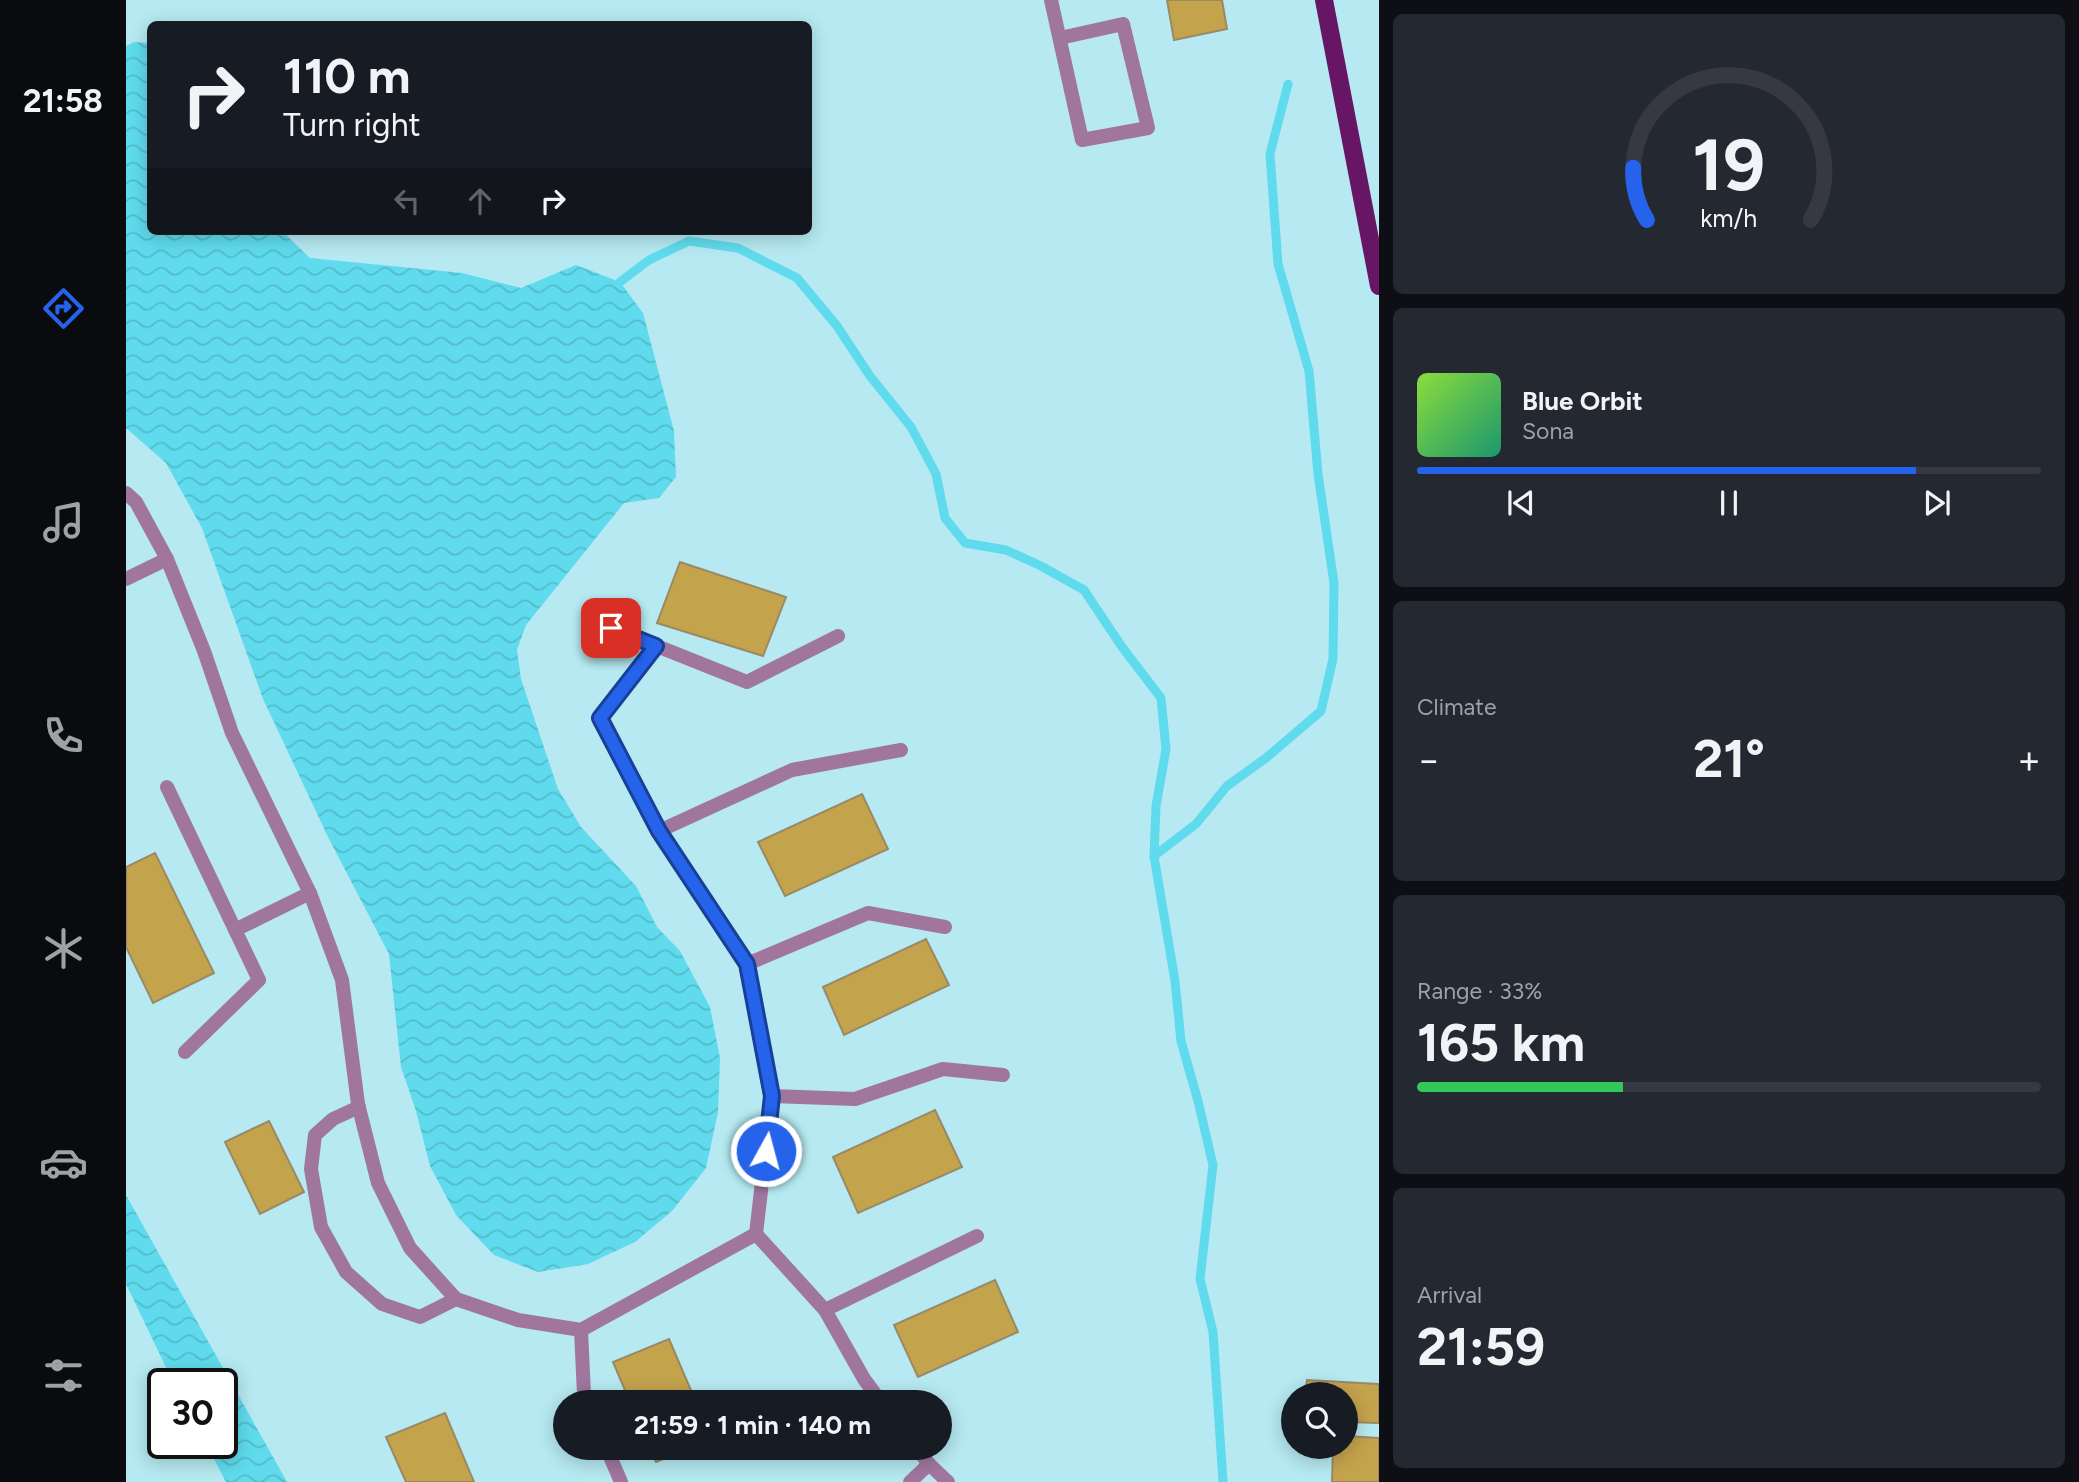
<!DOCTYPE html>
<html lang="en">
<head>
<meta charset="utf-8">
<style>
	:root { --surface:#171b24; --page:#242831; --text:#f1f3f6; --muted:#9ea1a6; --line:#363941; --accent:#2563eb }
	body { margin:0; font-family:Figtree,sans-serif; background:var(--page); color:var(--text); height:100vh; display:flex; flex-direction:column; font-size:26px; white-space:nowrap }
	* { box-sizing:border-box; margin:0 }
	p { font-size:23px; color:var(--muted) }
	.icon { flex:none; width:38px; height:38px; fill:none; stroke:currentColor; stroke-width:2; stroke-linecap:round; stroke-linejoin:round }
	.map { position:relative; flex:1; overflow:hidden }
	.panel { display:flex; flex-direction:column; gap:14px; padding:14px; background:#0d0f14; width:700px }
	.panel>* { flex:none }
	.banner { position:absolute; left:21px; top:21px; width:665px; height:214px; border-radius:10px; box-shadow:0 4px 18px #0003; background:#171b24; color:var(--text); overflow:hidden }
	.tools { position:absolute; left:1155px; top:1382px; display:grid; gap:14px }
	.tools a { display:grid; place-items:center; width:77px; height:77px; border-radius:50%; background:var(--surface); box-shadow:0 4px 18px #0003; font-size:35px }
	.speed { position:absolute; left:21px; top:1368px; display:flex; gap:14px; font-size:35px; font-weight:700; text-align:center }
	.speed>* { display:grid; place-content:center; width:91px; height:91px; border-radius:50%; background:var(--surface); box-shadow:0 4px 18px #0003; line-height:1 }
	.speed .limit { border:4px solid #111; border-radius:10px; background:#fff; color:#111 }
	.pin { position:absolute; display:grid; place-items:center; width:60px; height:60px; color:#fff; margin:-30px; border-radius:14px; box-shadow:0 4px 10px #0006 }
	.me { position:absolute; width:77px; margin:-38px; rotate:7deg; stroke-linejoin:round; filter:drop-shadow(0 0 5px #0008) }
	.turn { display:flex; align-items:center; gap:24px; height:147px; padding:0 21px; font-size:32px }
	.turn .icon { width:91px; height:91px; stroke-width:2.5 }
	.turn b { display:block; font-size:49px; line-height:60px }
	.lanes { display:flex; align-items:center; height:66px; padding:0 21px; background:#0003; justify-content:center; gap:35px; direction:ltr }
	.lanes .off { opacity:.35 }
	.big { font-size:52px; font-weight:700; line-height:1.1 }
	.panel .tile { flex:1; display:flex; flex-direction:column; justify-content:center; gap:10px; min-width:0; padding:0 24px; border-radius:10px; background:var(--page) }
	.panel .dial { align-items:center; gap:0 }
	.dial svg { height:182px; overflow:visible; fill:none; stroke:var(--line); stroke-width:7; stroke-linecap:round; text-anchor:middle }
	.dial text { fill:var(--text); stroke:none }
	.song { display:flex; align-items:center; gap:21px }
	.cover { width:84px; height:84px; border-radius:10px; background:linear-gradient(135deg,hsl(90 70% 55%),hsl(160 70% 35%)) }
	.played { height:7px; border-radius:4px; background:linear-gradient(90deg,var(--accent) 80%,var(--line) 80%) }
	.keys { display:flex; justify-content:space-around; direction:ltr }
	.heat { display:flex; justify-content:space-between; align-items:center; font-size:38px; direction:ltr }
	.charge { height:10px; border-radius:5px; background:linear-gradient(90deg,#34c759 33%,var(--line) 0) }
	.trip { position:absolute; left:427px; top:1390px; width:399px; height:70px; border-radius:35px; background:var(--surface); box-shadow:0 4px 18px #0003; font-weight:700; line-height:70px; text-align:center }
	main { display:flex; flex:1; min-height:0 }
	.dock { display:flex; flex-direction:column; width:126px; justify-content:space-around; align-items:center; background:#090b0e; color:var(--muted) }
	.dock .icon { width:49px; height:49px }
	.dock .active { color:var(--accent) }
	.dock b { font-size:32px; color:var(--text) }
	.map>svg:first-child { display:block }
	.water { fill:url(#water-waves) }
	.lines { fill:none; stroke-linecap:round; stroke-linejoin:round }
	.stream { stroke:#5fdbed; stroke-width:9 }
	.building { fill:#c4a34d; stroke:#998a66; stroke-width:2 }
	.service { stroke:#a0769e; stroke-width:14 }
	.minor { stroke:#a0769e; stroke-width:14 }
	.primary { stroke:#661665; stroke-width:18 }
	.route-casing { stroke:#184099; stroke-width:18 }
	.route { stroke:#2563eb; stroke-width:12 }
</style>
</head>
<body>
<main>
<nav class="dock">
<b>21:58</b>
<svg class="icon active" aria-label="directions" viewBox="0 0 24 24"><path d="M12 3l9 9-9 9-9-9zM9 14v-3h6M13 9l2 2-2 2"/></svg>
<svg class="icon" aria-label="music" viewBox="0 0 24 24"><path d="M9 18V5l10-2v13"/><circle cx="6" cy="18" r="3"/><circle cx="16" cy="16" r="3"/></svg>
<svg class="icon" aria-label="phone" viewBox="0 0 24 24"><path d="M5 4h4l2 5-3 2q2 4 5 5l2-3 5 2v4C11 20 4 13 5 4z"/></svg>
<svg class="icon" aria-label="climate" viewBox="0 0 24 24"><path d="M12 3v18M4 7l16 10M4 17L20 7"/></svg>
<svg class="icon" aria-label="car" viewBox="0 0 24 24"><path d="M5 17H2v-5l4-1 3-4h7l3 4 3 1v5h-3M9 17h6M6 11h13"/><circle cx="7" cy="17" r="2"/><circle cx="17" cy="17" r="2"/></svg>
<svg class="icon" aria-label="filters" viewBox="0 0 24 24"><path d="M4 7h16M4 17h16"/><circle cx="9" cy="7" r="2"/><circle cx="15" cy="17" r="2"/></svg>
</nav>
<div class="map">
<svg width="1253" height="1482" viewBox="0 0 1253 1482">
	<defs>
		<pattern id="water-waves" width="16" height="10" patternUnits="userSpaceOnUse" patternTransform="scale(1.75)"><rect width="16" height="10" fill="#5fdbed"/><path d="M0 5q4-4 8 0t8 0" fill="none" stroke="#52bccc"/></pattern>
	</defs>
	<rect width="100%" height="100%" fill="#b6e9f1"/>
	<g class="water">
		<polygon points="8,42 24,43 24,231 156,231 184,258 336,273 395,288 450,265 494,282 517,313 548,431 550,477 533,498 498,503 400,625 391,650 395,679 432,789 455,827 510,886 531,927 554,951 584,1007 594,1058 592,1112 580,1168 546,1211 509,1242 462,1264 412,1272 368,1255 330,1215 304,1166 290,1111 275,1067 263,954 203,839 137,699 76,528 40,463 0,428 0,46"/>
		<polygon points="0,1195 161,1482 100,1482 80,1444 96,1444 96,1384 48,1384 0,1284"/>
	</g>
	<g class="lines">
		<g class="stream">
			<polyline points="494,282 523,260 563,241 612,248 671,278 711,326 744,376 785,427 810,474 819,518 839,543 880,550 915,566 958,590 996,647 1035,698 1040,749 1030,806 1028,856 1049,981 1055,1041 1072,1101 1087,1165 1074,1279 1087,1332 1097,1482"/>
			<polyline points="1028,856 1070,824 1101,786 1140,758 1195,711 1207,659 1208,583 1192,474 1183,371 1152,264 1144,154 1162,84"/>
		</g>
	</g>
	<g class="building">
		<polygon points="1041,0 1096,0 1101,29 1048,40"/>
		<polygon points="554,562 660,597 637,656 531,623"/>
		<polygon points="736,794 762,849 659,896 632,842"/>
		<polygon points="29,853 88,973 27,1003 0,947 0,867"/>
		<polygon points="800,939 823,985 718,1035 697,987"/>
		<polygon points="809,1110 836,1167 732,1213 707,1157"/>
		<polygon points="143,1121 178,1192 134,1214 99,1142"/>
		<polygon points="869,1280 892,1332 792,1377 768,1325"/>
		<polygon points="543,1339 570,1402 504,1402 487,1362"/>
		<polygon points="1181,1380 1253,1384 1253,1423 1220,1422 1220,1395 1179,1395"/>
		<polygon points="319,1413 348,1482 280,1482 260,1437"/>
		<polygon points="1220,1436 1253,1438 1253,1482 1206,1482 1207,1447 1220,1447"/>
		<polygon points="523,1447 567,1447 530,1462"/>
	</g>
	<g class="lines">
		<g class="service">
			<polyline points="925,0 956,140 1022,128 997,24 934,38"/>
			<polyline points="0,579 41,559"/>
			<polyline points="463,619 621,682 712,636"/>
			<polyline points="474,718 530,646"/>
			<polyline points="41,787 133,980 59,1052"/>
			<polyline points="533,831 666,770 775,750"/>
			<polyline points="109,930 184,893"/>
			<polyline points="621,964 742,913 819,927"/>
			<polyline points="646,1096 729,1099 817,1069 877,1075"/>
			<polyline points="233,1107 207,1119 189,1135 185,1169 195,1227 220,1272 256,1304 294,1317 330,1299"/>
			<polyline points="699,1310 851,1236"/>
			<polyline points="455,1330 458,1395 460,1402"/>
			<polyline points="480,1447 495,1482"/>
			<polyline points="784,1482 803,1464"/>
		</g>
		<g class="minor">
			<polyline points="0,493 10,502 41,559 78,651 106,733 184,893 216,980 232,1104 252,1183 284,1248 330,1299 392,1320 455,1330 630,1234"/>
			<polyline points="474,718 533,831 621,964 646,1096 630,1234 699,1310 738,1379 755,1402"/>
			<polyline points="790,1447 803,1464 822,1482"/>
		</g>
		<polyline class="primary" points="1198,0 1253,286"/>
	</g>
	<g class="lines">
		<g class="route-casing">
			<polyline id="route" points="485,628 530,646 474,718 533,831 621,964 646,1096 640,1151"/>
		</g>
		<use href="#route" class="route"/>
	</g>
</svg>
<div class="tools">
<a><svg class="icon" aria-label="search" viewBox="0 0 24 24"><circle cx="10" cy="10" r="6"/><path d="M15 15l6 6"/></svg></a>
</div>
<div class="speed"><div class="limit">30</div></div>
<div class="pin" style="left:485px;top:628px;background:#d93025"><svg class="icon" aria-label="arrive" viewBox="0 0 24 24"><path d="M6 21V4h12l-3 4 3 4H6"/></svg></div>
<svg class="me" style="left:640px;top:1151px" viewBox="-20 -20 40 40"><circle r="17" fill="#2563eb" stroke="#fff" stroke-width="3"/><path d="M0-11L8 9 0 5-8 9z" fill="#fff"/></svg>
<div class="trip">21:59 · 1 min · 140 m</div>
<div class="banner">
<div class="turn"><svg class="icon" aria-label="right" viewBox="0 0 24 24"><path d="M7 20v-9h11M14 6l5 5-5 5"/></svg><div><b>110 m</b>Turn right</div></div>
<div class="lanes"><svg class="icon off" aria-label="left" viewBox="0 0 24 24"><path d="M17 20v-9H6M10 6l-5 5 5 5"/></svg><svg class="icon off" aria-label="ahead" viewBox="0 0 24 24"><path d="M12 20V5M6 11l6-6 6 6"/></svg><svg class="icon" aria-label="right" viewBox="0 0 24 24"><path d="M7 20v-9h11M14 6l5 5-5 5"/></svg></div>
</div>
</div>
<section class="panel">
<div class="tile dial"><svg viewBox="0 0 100 80">
<path d="M14 69A42 42 0 1 1 86 69"/>
<path d="M14 69A42 42 0 0 1 8 46" stroke="#2563eb"/>
<text x="50" y="56" font-size="32" font-weight="700">19</text>
<text x="50" y="72" font-size="11">km/h</text>
</svg></div>
<div class="tile">
<div class="song"><i class="cover"></i><div><b>Blue Orbit</b><p>Sona</p></div></div>
<div class="played"></div>
<div class="keys"><svg class="icon" aria-label="previous" viewBox="0 0 24 24"><path d="M18 5L8 12l10 7zM5 5v14"/></svg><svg class="icon" aria-label="pause" viewBox="0 0 24 24"><path d="M8 5v14M16 5v14"/></svg><svg class="icon" aria-label="next" viewBox="0 0 24 24"><path d="M6 5l10 7-10 7zM19 5v14"/></svg></div>
</div>
<div class="tile"><p>Climate</p>
<div class="heat"><a>−</a><b class="big">21°</b><a>+</a></div>
</div>
<div class="tile"><p>Range · 33%</p><b class="big">165 km</b><div class="charge"></div></div>
<div class="tile"><p>Arrival</p><b class="big">21:59</b></div>
</section>
</main>
</body>
</html>
